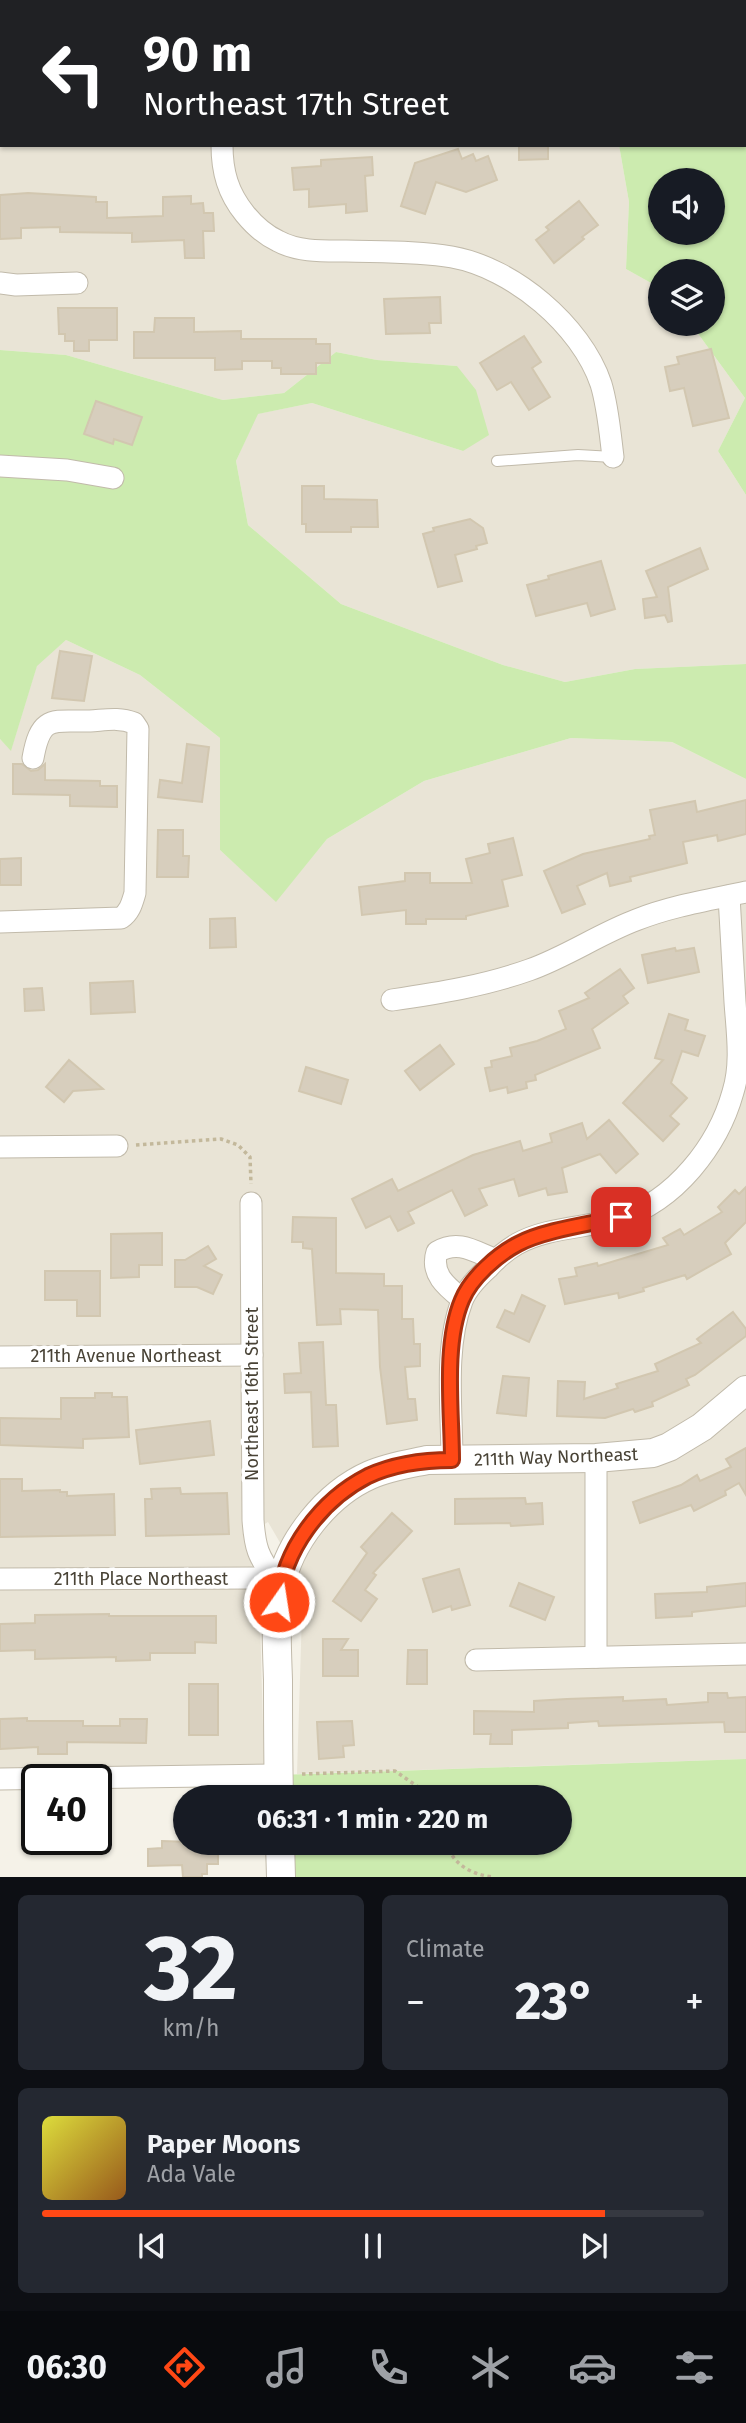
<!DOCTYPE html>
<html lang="en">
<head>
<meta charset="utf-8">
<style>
	:root { --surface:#171b24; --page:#242831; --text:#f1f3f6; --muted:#9ea1a6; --line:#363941; --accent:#ff4815 }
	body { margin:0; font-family:"Fira Sans",sans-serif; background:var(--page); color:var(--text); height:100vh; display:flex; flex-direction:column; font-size:26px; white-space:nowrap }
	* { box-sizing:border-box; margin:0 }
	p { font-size:23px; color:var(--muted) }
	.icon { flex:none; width:38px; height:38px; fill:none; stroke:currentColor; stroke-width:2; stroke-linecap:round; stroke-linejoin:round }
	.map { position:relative; height:1877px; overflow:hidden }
	.drawer { display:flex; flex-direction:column; gap:18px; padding:18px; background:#0d0f14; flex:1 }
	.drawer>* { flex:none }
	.banner { position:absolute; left:0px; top:0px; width:747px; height:147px; box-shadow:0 2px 5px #0004; background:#202124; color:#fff; overflow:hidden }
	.tools { position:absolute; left:648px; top:168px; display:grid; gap:14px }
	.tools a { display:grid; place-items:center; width:77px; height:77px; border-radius:50%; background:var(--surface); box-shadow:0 2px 5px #0004; font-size:35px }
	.speed { position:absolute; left:21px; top:1764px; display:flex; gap:14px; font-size:35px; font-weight:700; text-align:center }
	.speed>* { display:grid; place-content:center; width:91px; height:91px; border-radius:50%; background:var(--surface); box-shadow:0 2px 5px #0004; line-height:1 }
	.speed .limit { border:4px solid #111; border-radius:10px; background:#fff; color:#111 }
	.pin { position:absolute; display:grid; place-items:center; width:60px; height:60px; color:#fff; margin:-30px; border-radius:14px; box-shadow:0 4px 10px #0006 }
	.me { position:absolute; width:77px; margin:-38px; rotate:13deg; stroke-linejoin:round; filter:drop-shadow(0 0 5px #0008) }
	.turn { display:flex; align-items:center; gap:24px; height:147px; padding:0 28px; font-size:32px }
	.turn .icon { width:91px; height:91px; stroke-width:2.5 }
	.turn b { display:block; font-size:49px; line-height:60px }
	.big { font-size:52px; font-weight:700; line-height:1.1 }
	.drawer .tile { flex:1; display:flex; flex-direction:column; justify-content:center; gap:10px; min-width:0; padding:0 24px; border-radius:10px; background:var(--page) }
	.drawer .dial { align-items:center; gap:0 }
	.dial b { font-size:91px; line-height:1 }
	.song { display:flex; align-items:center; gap:21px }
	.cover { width:84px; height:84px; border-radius:10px; background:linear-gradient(135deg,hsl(60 70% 55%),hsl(30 70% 35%)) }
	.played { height:7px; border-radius:4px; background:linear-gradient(90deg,var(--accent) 85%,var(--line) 85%) }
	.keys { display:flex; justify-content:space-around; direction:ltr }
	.heat { display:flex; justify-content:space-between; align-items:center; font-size:38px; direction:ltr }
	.drawer .tiles { flex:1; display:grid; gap:18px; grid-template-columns:1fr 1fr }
	.tile:last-child { grid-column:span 2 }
	.trip { position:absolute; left:173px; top:1785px; width:399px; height:70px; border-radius:35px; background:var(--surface); box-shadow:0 2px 5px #0004; font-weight:700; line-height:70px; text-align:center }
	.menu { display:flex; height:112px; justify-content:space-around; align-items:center; background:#090b0e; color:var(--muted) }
	.menu .icon { width:49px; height:49px }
	.menu .current { color:var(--accent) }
	.menu b { font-size:32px; color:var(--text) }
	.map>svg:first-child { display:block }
	.residential { fill:#e9e4d6 }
	.green { fill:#ccebaf; fill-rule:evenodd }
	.building { fill:#d7cebd; stroke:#d2c7b0; stroke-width:2 }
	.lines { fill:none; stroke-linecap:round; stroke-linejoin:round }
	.service-casing { stroke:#c1baaa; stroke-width:12 }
	.minor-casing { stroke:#c1baaa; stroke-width:23 }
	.tertiary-casing { stroke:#c1baaa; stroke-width:30 }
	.path { stroke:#c3b89b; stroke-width:3.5; stroke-dasharray:3.5 3.5; stroke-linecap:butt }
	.service { stroke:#fff; stroke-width:10 }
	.minor { stroke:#fff; stroke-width:21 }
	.tertiary { stroke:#fff; stroke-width:28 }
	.route-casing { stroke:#a62f0e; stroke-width:18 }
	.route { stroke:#ff4815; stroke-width:12 }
	.labels { text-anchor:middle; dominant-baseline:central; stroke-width:7; stroke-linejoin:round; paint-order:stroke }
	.street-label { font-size:18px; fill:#494336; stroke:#fff }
</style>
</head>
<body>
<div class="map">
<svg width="746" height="1877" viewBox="0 0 746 1877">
	<rect width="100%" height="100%" fill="#f5f2e8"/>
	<g class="residential">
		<polygon points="0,0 528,0 2,2 2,145 619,145 629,202 626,269 660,288 660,324 691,324 745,398 718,451 746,495 746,664 635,669 565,682 503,665 341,604 248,525 236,461 257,414 312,403 463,451 457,366 377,360 336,352 284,393 223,400 66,355 0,350"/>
		<polygon points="66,640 140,675 220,738 220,850 276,901 327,839 424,781 571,738 672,742 746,779 746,1759 297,1774 303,1582 268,1522 247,1535 260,1620 264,1764 0,1769 0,739 11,750 37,665"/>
	</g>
	<g class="green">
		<path d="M 528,0 L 746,0 L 746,495 L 718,451 L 745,398 L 691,324 L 712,324 L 712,271 L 660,271 L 660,288 L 626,269 L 629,202 L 619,145 L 746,145 L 746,2 L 528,2 ZM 660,180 L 712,180 L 712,233 L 660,233 Z"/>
		<polygon points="0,350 66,355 223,400 284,393 336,352 377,360 457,366 476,390 489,435 463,451 312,403 258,414 236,461 248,525 341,604 503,665 565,682 635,669 746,664 746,779 672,742 571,738 424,781 327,839 276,902 220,850 220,738 140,675 66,640 37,666 11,751 0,739"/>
		<polygon points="746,1759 746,1877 281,1877 280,1843 560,1843 560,1797 279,1797 279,1775"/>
	</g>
	<g class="building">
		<polygon points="519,145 548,145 548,159 519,160"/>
		<polygon points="458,149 462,159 473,154 476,161 488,156 497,180 466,192 436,182 425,214 401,206 415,163"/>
		<polygon points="372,157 373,175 365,176 367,211 346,213 346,204 309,207 309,189 294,190 292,168 321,166 321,160"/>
		<polygon points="28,193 96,197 96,202 107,202 107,218 163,216 163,197 191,196 191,204 203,203 204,213 213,213 214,231 203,231 204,258 185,258 184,240 132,242 132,233 60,232 60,227 21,228 21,238 0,239 0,195"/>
		<polygon points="579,201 598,225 582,237 584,239 554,263 536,240 549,230 546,227"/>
		<polygon points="440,297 441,323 429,323 430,333 386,334 384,299"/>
		<polygon points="58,308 117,308 117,340 89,340 89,351 74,351 74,341 65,341 65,334 59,334"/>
		<polygon points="155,318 194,318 194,332 241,331 241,339 316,339 316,344 330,344 330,363 316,363 316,374 281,374 281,368 272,368 272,361 242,361 242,369 215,370 215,358 134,358 134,332 154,332"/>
		<polygon points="524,336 541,362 532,368 550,397 529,410 511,382 497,390 480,363"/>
		<polygon points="711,349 729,418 693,426 684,388 670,391 665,367 679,364 677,357"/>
		<polygon points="96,401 142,417 132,445 114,439 113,444 84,434"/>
		<polygon points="302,486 324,486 324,499 377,500 378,527 351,527 351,532 306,532 306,524 302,524"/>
		<polygon points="470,519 483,528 487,543 476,546 477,549 455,555 462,581 438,587 423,534 434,531 433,528"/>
		<polygon points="700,548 708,569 668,587 672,621 668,622 665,615 645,618 643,599 657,597 646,571"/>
		<polygon points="601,561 615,609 591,616 587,603 536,616 527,585 549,579 548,576"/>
		<polygon points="60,651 92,656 84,701 52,698"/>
		<polygon points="187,744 209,747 202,802 158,797 160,780 182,783"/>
		<polygon points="13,764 22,764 31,771 38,770 45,764 45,780 100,781 100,786 117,786 117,807 70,806 70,795 13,794"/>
		<polygon points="746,800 746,834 718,841 717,835 683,842 687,863 630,877 631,881 610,886 607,873 577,886 585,904 562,913 544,871 583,854 650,839 649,836 655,835 650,810 695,801 697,812"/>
		<polygon points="158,830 183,830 183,856 189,856 188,877 157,877"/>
		<polygon points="513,838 522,875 502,880 508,906 466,916 466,919 426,919 426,924 406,924 406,910 362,915 359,887 405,881 405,873 430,873 430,883 472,883 466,859 490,853 488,844"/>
		<polygon points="21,858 21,885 0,885 0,859"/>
		<polygon points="235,918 236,947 210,948 210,919"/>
		<polygon points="675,948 676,951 694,948 699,972 648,983 642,955"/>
		<polygon points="620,969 634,988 623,996 628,1003 592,1029 600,1048 535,1075 536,1080 526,1082 527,1088 508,1093 507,1087 490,1091 485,1068 492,1067 491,1061 512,1056 510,1048 537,1041 566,1029 559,1011 589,998 585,993"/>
		<polygon points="133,981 135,1012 91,1014 90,983"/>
		<polygon points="42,988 44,1010 25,1011 24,989"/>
		<polygon points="669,1014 688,1020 685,1030 705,1036 698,1056 682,1051 671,1083 687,1098 670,1116 679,1124 663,1141 623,1103 663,1060 655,1058"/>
		<polygon points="440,1045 454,1064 420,1090 405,1071"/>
		<polygon points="69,1060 103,1089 73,1091 64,1102 46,1087"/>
		<polygon points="306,1067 348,1080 341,1104 299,1091"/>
		<polygon points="609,1120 638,1154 616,1173 600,1154 562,1168 567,1192 548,1195 546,1188 519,1196 514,1179 479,1189 487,1205 465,1216 452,1190 408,1212 414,1223 398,1231 390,1216 366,1228 352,1199 392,1179 398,1191 473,1155 520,1141 523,1151 552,1142 550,1134 582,1123 587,1139"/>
		<polygon points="746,1187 746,1222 725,1243 731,1254 687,1279 685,1275 643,1288 644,1291 619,1298 618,1293 565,1304 559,1279 577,1276 575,1268 597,1263 598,1266 668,1245 663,1238 680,1229 684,1235 722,1212 718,1207 735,1190 739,1194"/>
		<polygon points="293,1217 336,1218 336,1273 384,1274 384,1286 402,1286 402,1319 413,1319 414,1344 420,1344 420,1366 405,1367 408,1399 415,1399 417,1420 387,1424 380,1367 378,1310 340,1309 341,1324 317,1325 312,1249 303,1248 303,1242 292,1242"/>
		<polygon points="162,1233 162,1265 139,1265 139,1277 111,1278 111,1234"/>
		<polygon points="208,1246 216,1259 204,1266 222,1275 213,1294 197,1287 175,1287 175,1260 185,1260"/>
		<polygon points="45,1271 100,1271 100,1316 77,1316 77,1300 45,1300"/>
		<polygon points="522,1295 545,1306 529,1342 497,1327 505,1310 514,1314"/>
		<polygon points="733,1312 746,1329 746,1336 695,1375 686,1379 689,1385 652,1402 653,1406 635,1412 633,1409 605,1418 557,1416 558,1381 585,1382 584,1399 618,1388 616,1384 658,1371 655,1364 701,1343 697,1339"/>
		<polygon points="323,1342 326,1405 336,1405 338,1446 313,1447 311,1392 285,1393 284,1374 301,1373 299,1343"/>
		<polygon points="503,1376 529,1378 526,1416 497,1413"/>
		<polygon points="95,1393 112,1393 112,1397 127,1397 129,1437 83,1439 83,1448 0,1445 0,1418 61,1419 61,1398 95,1398"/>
		<polygon points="210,1421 214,1455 140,1464 136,1430"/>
		<polygon points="746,1448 746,1495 739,1483 725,1491 726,1495 694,1511 691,1505 640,1523 633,1502 681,1485 697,1475 700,1481 731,1467 726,1459"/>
		<polygon points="0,1479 22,1479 22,1491 60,1490 60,1492 67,1492 67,1496 114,1494 115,1535 0,1537"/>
		<polygon points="180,1488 181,1494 227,1493 229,1534 146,1536 145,1499 152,1499 151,1489"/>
		<polygon points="525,1498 526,1504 542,1503 543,1524 511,1526 510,1523 455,1524 455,1499"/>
		<polygon points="392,1513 412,1531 373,1573 376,1575 365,1590 377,1599 361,1621 333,1601 367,1553 361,1547"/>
		<polygon points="459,1569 470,1605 452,1610 451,1606 433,1612 423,1579"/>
		<polygon points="519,1583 554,1597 545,1620 510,1606"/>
		<polygon points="746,1583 746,1606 692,1612 692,1616 656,1618 655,1594 707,1592 707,1587"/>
		<polygon points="109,1614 109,1616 216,1616 216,1643 195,1642 195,1653 150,1653 150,1660 116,1661 116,1657 35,1659 35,1650 0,1651 0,1624 35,1623 35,1615"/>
		<polygon points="323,1639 348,1639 341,1650 358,1650 358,1676 323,1676"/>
		<polygon points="408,1650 427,1650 427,1684 407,1684"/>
		<rect x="189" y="1684" width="29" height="51"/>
		<polygon points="708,1693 727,1693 728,1698 746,1697 746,1732 725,1732 724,1722 599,1726 598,1721 568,1723 568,1728 512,1730 512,1744 490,1744 491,1734 474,1734 474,1711 534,1712 534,1701 567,1699 623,1697 623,1701 666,1699 667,1705 708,1702"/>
		<polygon points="27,1718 27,1721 83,1721 83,1726 120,1726 120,1719 147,1719 146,1743 67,1742 67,1754 38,1754 38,1747 0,1749 0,1719"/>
		<polygon points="352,1721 354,1745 343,1746 344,1757 319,1759 317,1722"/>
		<polygon points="162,1841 218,1843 218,1864 207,1864 207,1874 202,1874 202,1877 183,1877 182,1865 148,1866 148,1849 162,1848"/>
	</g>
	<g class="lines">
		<g class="service-casing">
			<polyline id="service" points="497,461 578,455 613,457"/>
		</g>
		<g class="minor-casing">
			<g id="minor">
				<polyline points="220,0 220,2"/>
				<path d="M 222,145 C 222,172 228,193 245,214 C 254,225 265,235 278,241 C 298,252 323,251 346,251 C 381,252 418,251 452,257 C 513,268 581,325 601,384 C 608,407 610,433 613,457"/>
				<polyline points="0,283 16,285 77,283"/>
				<polyline points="0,466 67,470 113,478"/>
				<path d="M 0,922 L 121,918 C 130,912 132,903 135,893 L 138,729 L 134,723 C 119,717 106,720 90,721 C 54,722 41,713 33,758"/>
				<path d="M 392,1000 C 439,993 484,986 529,970 C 566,957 599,934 636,920 C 671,906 709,900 746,892"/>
				<polyline points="0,1147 117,1146"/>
				<path d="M 251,1203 L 253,1520 C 255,1548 258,1556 274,1578"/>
				<path d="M 462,1299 C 447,1287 430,1274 437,1252 C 459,1239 475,1252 496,1260"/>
				<polyline points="0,1357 252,1355"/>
				<path d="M 452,1460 C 452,1411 444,1347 462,1301 C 467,1288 478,1277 488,1268 C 496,1259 507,1250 517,1244 C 547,1227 587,1228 620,1218 C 675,1201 718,1146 733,1092 C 742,1063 737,1032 735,1002 C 733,967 731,931 729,896"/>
				<polyline points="0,1579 283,1578"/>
				<polyline points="596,1657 596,1458"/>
				<polyline points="476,1660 746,1654"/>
				<polyline points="0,1779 279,1775"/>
			</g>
		</g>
		<g class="tertiary-casing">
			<g id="tertiary">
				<path d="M 279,1797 C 278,1758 278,1719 278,1680 C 277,1650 275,1619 280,1589 C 288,1542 327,1494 370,1475 C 388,1467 408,1464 427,1460 L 596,1458 L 653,1453 L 669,1447 L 702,1427 L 746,1390"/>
				<polyline points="280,1843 281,1877"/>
			</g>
		</g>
		<g class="path">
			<polyline points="136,1145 221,1139 238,1145 250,1157 251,1184"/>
			<polyline points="302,1774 395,1771 424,1791 429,1797"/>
			<path d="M 446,1843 C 453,1864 470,1874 492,1877"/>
		</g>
		<use href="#service" class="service"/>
		<use href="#minor" class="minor"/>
		<use href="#tertiary" class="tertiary"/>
	</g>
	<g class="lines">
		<g class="route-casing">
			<path id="route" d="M 279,1602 C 283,1550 321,1500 368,1476 C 394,1464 424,1460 452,1460 C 452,1412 443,1345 462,1300 C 471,1278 497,1255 518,1244 C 544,1230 591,1224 621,1217"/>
		</g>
		<use href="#route" class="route"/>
	</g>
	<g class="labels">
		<g class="street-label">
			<text x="126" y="1356">211th Avenue Northeast</text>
			<text transform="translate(252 1394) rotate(-90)">Northeast 16th Street</text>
			<text transform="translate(556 1457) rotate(-2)">211th Way Northeast</text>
			<text x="141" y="1579">211th Place Northeast</text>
		</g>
	</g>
</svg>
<div class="tools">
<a><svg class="icon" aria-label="sound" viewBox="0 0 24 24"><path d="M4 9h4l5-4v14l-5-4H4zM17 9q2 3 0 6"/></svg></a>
<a><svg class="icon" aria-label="layers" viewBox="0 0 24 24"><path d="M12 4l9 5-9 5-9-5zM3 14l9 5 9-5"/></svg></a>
</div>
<div class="speed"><div class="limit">40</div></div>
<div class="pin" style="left:621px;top:1217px;background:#d93025"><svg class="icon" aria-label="arrive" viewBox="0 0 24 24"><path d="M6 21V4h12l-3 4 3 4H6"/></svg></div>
<svg class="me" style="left:279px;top:1602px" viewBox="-20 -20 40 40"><circle r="17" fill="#ff4815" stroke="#fff" stroke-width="3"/><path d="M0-11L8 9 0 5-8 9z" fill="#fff"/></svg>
<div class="trip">06:31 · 1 min · 220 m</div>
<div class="banner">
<div class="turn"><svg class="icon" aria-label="left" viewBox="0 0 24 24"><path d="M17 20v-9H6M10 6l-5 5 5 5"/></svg><div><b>90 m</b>Northeast 17th Street</div></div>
</div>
</div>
<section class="drawer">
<div class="tiles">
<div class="tile dial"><b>32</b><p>km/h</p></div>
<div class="tile"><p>Climate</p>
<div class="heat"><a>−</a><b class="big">23°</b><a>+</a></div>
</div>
<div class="tile">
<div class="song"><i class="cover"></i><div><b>Paper Moons</b><p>Ada Vale</p></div></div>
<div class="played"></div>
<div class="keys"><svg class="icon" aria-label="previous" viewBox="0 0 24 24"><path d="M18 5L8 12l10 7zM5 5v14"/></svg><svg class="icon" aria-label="pause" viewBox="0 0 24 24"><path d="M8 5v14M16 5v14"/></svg><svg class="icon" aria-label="next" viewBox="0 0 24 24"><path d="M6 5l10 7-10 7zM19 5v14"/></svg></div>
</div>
</div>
</section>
<nav class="menu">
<b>06:30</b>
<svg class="icon current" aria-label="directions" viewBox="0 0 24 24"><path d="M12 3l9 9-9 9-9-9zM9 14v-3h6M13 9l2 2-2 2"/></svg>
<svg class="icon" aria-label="music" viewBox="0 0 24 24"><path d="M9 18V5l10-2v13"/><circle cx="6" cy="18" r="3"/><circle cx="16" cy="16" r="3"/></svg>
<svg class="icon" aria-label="phone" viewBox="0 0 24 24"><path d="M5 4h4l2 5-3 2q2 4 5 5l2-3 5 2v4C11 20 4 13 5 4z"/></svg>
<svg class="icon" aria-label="climate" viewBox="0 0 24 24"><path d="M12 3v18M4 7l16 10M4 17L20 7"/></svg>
<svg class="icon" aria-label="car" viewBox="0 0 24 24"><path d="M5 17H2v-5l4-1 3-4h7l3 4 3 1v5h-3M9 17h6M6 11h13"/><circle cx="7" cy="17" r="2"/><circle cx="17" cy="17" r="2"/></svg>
<svg class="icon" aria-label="filters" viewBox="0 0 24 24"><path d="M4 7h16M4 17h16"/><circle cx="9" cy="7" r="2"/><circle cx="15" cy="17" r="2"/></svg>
</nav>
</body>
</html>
